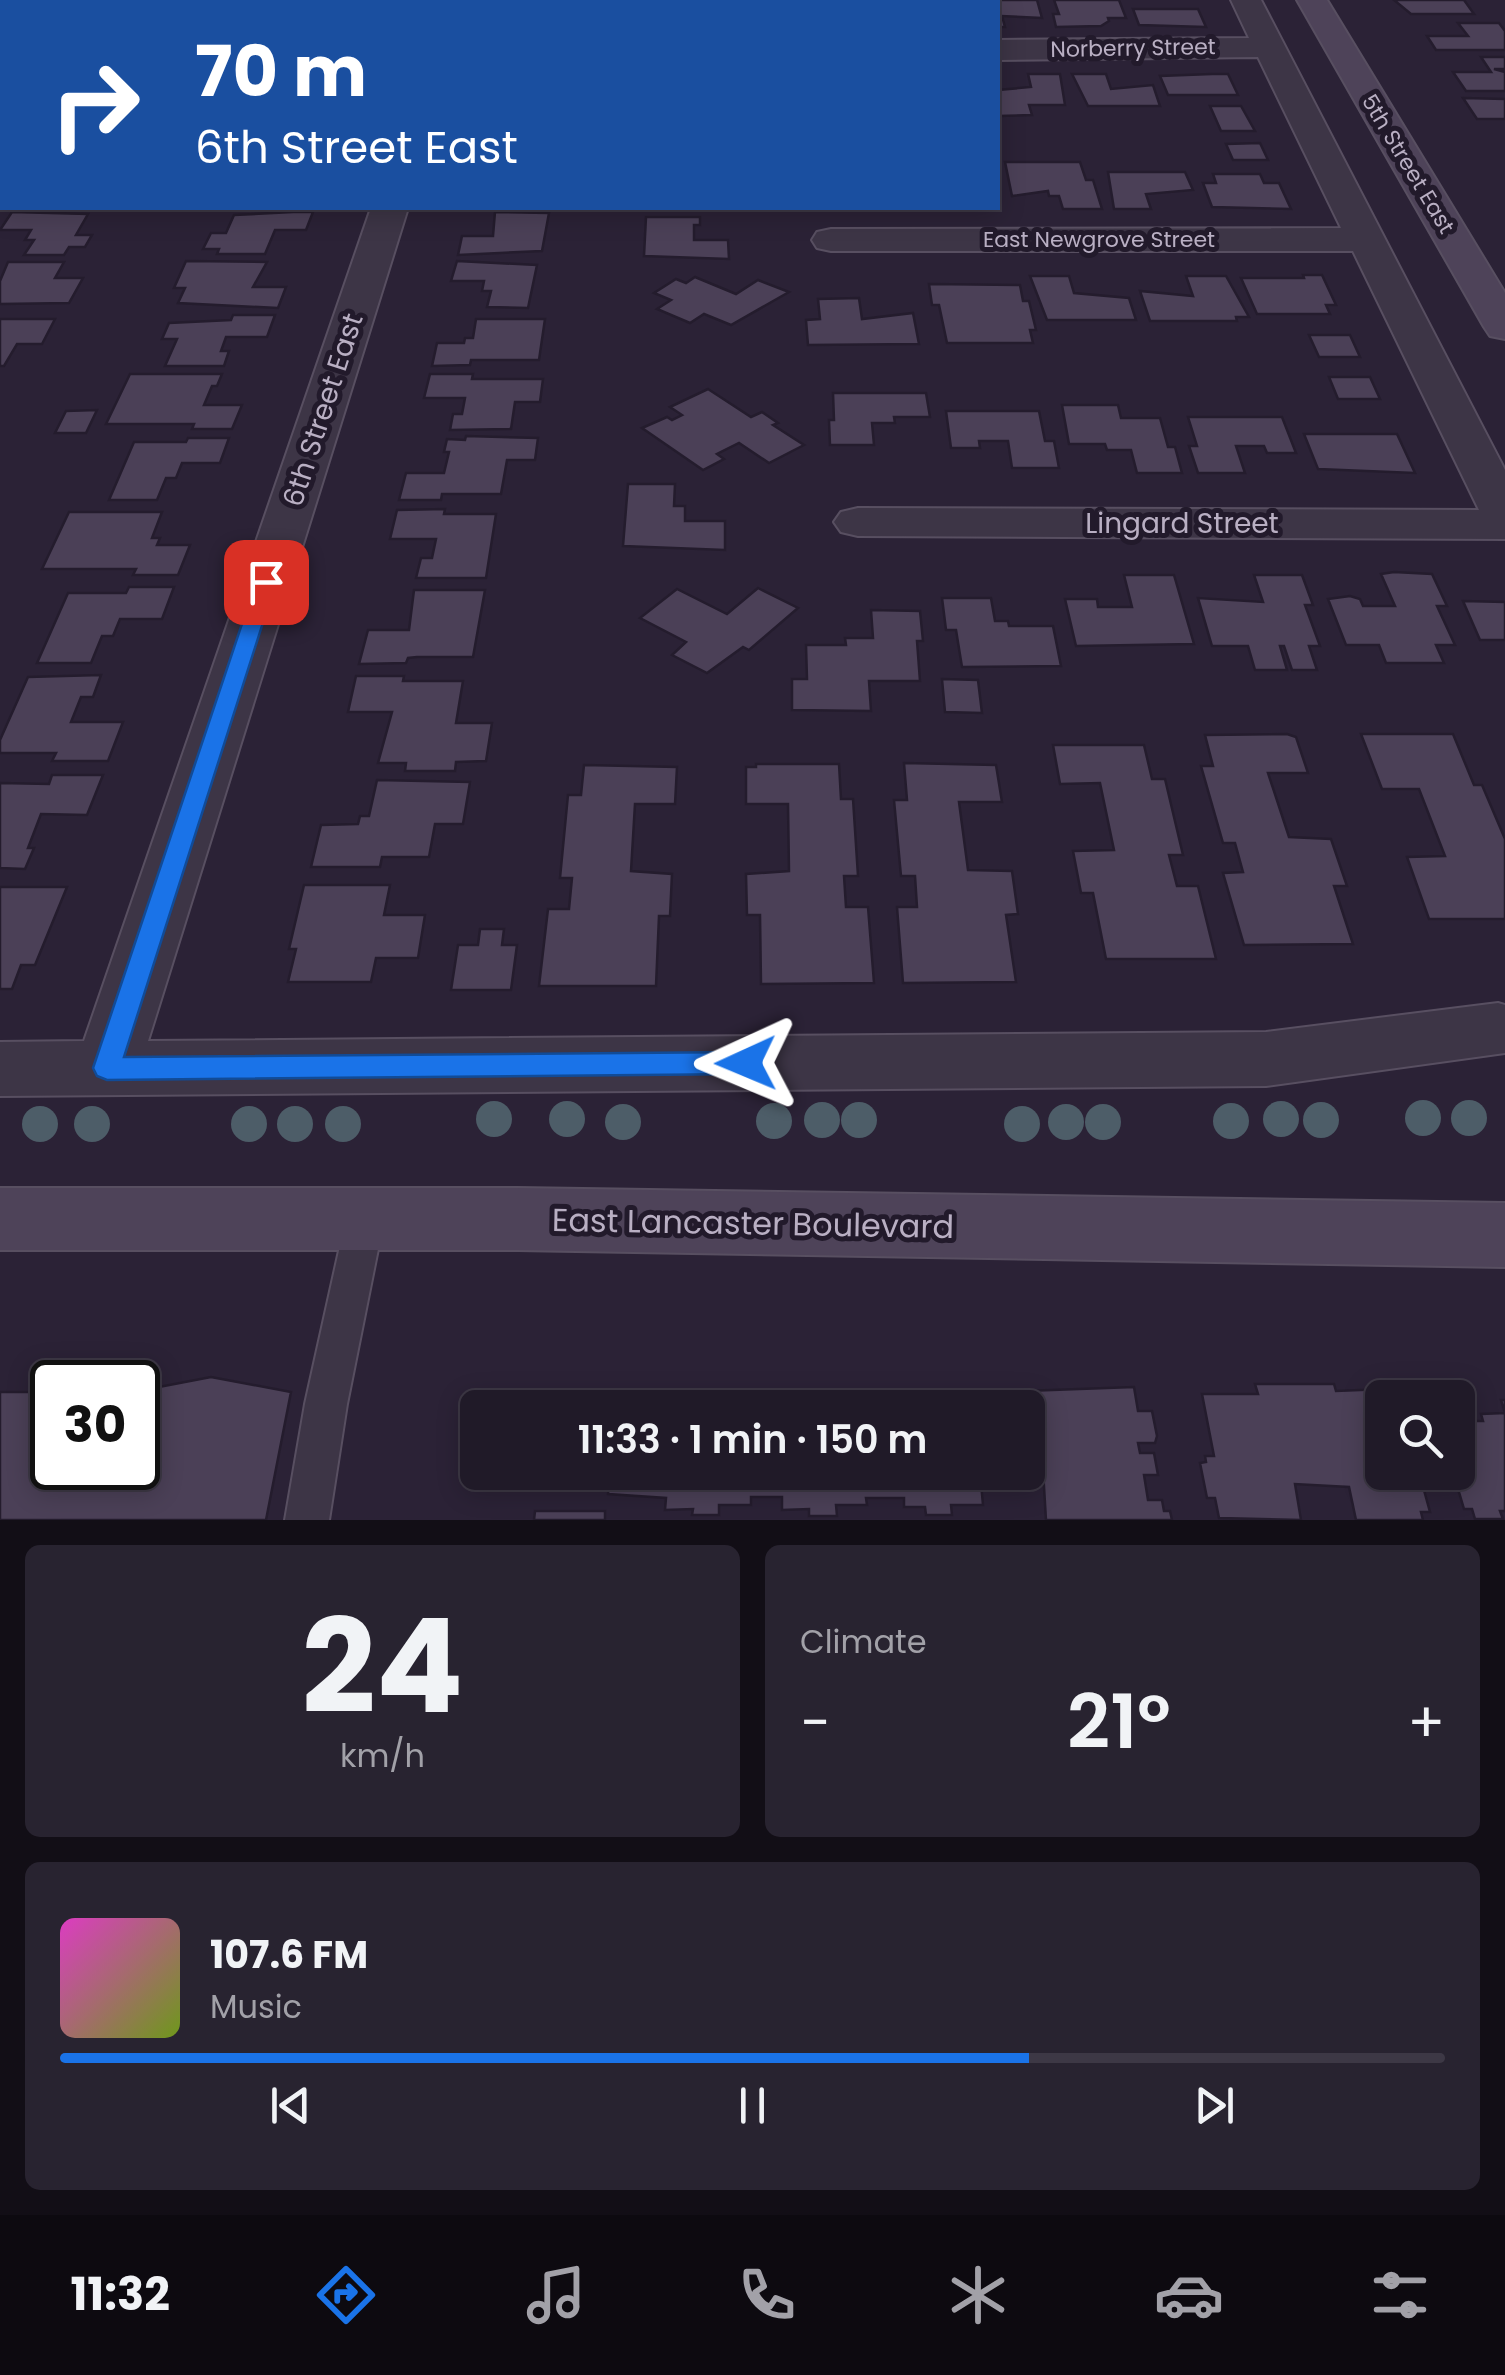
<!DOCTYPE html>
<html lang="en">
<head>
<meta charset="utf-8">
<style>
	:root { --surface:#201a28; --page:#282330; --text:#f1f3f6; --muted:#a2a1a8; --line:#3d3845; --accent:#1a73e8 }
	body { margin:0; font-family:Poppins,sans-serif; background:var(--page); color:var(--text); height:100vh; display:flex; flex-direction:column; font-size:38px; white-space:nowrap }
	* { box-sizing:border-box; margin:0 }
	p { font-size:32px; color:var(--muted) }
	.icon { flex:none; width:55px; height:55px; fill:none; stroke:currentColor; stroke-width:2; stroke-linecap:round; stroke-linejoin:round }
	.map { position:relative; height:1520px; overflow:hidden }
	.drawer { display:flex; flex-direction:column; gap:25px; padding:25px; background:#120e16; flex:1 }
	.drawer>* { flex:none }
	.guide { position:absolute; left:0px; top:0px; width:1000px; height:210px; box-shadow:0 5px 25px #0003,0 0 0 2px var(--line); background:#1a4fa0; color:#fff; overflow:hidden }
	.buttons { position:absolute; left:1365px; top:1380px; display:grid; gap:20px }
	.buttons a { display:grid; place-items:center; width:110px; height:110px; border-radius:15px; background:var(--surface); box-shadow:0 5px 25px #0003,0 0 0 2px var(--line); font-size:50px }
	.speed { position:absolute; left:30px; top:1360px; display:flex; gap:20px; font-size:50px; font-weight:700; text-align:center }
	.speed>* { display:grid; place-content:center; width:130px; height:130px; border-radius:50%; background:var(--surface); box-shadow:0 5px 25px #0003,0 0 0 2px var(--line); line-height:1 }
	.speed .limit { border:5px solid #111; border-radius:15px; background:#fff; color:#111 }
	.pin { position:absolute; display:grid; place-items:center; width:85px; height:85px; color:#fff; margin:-42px; border-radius:20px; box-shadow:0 5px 15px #0006 }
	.me { position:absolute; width:110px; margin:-55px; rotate:269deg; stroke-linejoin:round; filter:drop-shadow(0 0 8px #0008) }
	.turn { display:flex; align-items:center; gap:35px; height:210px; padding:0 30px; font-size:45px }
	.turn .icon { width:130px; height:130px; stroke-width:2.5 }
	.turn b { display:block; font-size:70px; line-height:85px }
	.big { font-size:75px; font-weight:600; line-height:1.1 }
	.drawer .card { flex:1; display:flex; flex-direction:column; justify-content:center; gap:15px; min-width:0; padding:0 35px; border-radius:15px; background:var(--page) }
	.drawer .dial { align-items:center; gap:0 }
	.dial b { font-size:130px; line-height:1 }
	.song { display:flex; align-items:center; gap:30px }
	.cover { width:120px; height:120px; border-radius:15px; background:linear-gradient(135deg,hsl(310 70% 55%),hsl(80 70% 35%)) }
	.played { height:10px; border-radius:5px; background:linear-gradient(90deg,var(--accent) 70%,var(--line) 70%) }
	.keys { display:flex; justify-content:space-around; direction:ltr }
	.heat { display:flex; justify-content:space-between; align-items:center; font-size:55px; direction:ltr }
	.drawer .tiles { flex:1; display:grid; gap:25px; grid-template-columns:1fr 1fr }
	.card:last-child { grid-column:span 2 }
	.trip { position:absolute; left:460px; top:1390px; width:585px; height:100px; border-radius:15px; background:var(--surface); box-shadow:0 5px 25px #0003,0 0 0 2px var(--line); font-weight:600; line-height:100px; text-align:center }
	.tab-bar { display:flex; height:160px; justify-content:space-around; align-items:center; background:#0d0a10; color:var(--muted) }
	.tab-bar .icon { width:70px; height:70px }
	.tab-bar .selected { color:var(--accent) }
	.tab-bar b { font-size:45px; color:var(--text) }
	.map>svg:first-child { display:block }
	.building { fill:#4b4057; stroke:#241c2d; stroke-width:2.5 }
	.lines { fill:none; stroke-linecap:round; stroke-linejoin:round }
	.lane-casing { stroke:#584f61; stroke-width:4 }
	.street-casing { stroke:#584f61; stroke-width:4 }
	.secondary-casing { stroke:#584f61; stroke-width:4 }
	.lane { fill:#3d3546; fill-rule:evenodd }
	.street { fill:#3d3546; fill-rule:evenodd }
	.secondary { fill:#4e4359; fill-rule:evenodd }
	.tree { fill:#4d5d68 }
	.route { fill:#1a73e8; stroke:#114b97; stroke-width:2.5 }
	.labels { text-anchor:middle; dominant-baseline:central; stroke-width:10; stroke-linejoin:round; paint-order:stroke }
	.far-street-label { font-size:22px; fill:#b9afc3; stroke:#221a2b }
	.street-label { font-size:28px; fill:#b9afc3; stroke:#221a2b }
	.near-street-label { font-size:32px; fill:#b9afc3; stroke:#221a2b }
</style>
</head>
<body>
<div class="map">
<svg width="1505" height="1520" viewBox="0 0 1505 1520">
	<rect width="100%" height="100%" fill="#2b2236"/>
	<g class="building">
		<polygon points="970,0 1037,0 1042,18 1002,16 1005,27 998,27 998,2"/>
		<polygon points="1054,0 1119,0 1126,18 1108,18 1109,21 1101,26 1056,27 1053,14 1059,14"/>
		<polygon points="1394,0 1464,0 1474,14 1411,14"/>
		<polygon points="1133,9 1198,9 1206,27 1139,25"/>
		<polygon points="1458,23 1499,23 1505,31 1505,50 1436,50 1427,36 1468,36"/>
		<polygon points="1481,57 1505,57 1505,69 1494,69 1505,72 1505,91 1466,91 1453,72 1491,72"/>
		<polygon points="1028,74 1060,74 1065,105 1029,105 1032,115 998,116 998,90 1031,87"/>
		<polygon points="1072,74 1106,74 1111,89 1153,85 1160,106 1088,106"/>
		<polygon points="1212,74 1228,74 1238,95 1168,95 1160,76"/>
		<polygon points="1463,98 1505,99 1505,119 1477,119"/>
		<polygon points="1210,106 1241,106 1255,131 1221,131"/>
		<polygon points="1260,143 1268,160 1233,160 1226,144"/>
		<polygon points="1005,162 1080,162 1086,180 1093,180 1102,209 1063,209 1059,196 1049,196 1048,191 1012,196"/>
		<polygon points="1108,172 1185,172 1193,190 1146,194 1151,209 1114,209"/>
		<polygon points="1213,174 1260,174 1264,183 1279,183 1291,209 1212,207 1203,183 1216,183"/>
		<polygon points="12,212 88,214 76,235 92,235 85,247 69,247 64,255 24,255 34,240 25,240 31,230 0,230"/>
		<polygon points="293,212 313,212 306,230 275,230 265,254 217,254 219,249 203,249 211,233 226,233 234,215"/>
		<polygon points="495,212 549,213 542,251 458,255 462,236 493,236"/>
		<polygon points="646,217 700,217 700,225 694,225 694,240 728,240 729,259 644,256"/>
		<polygon points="186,261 267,262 253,287 286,287 278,308 178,303 185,288 174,288"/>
		<polygon points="457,261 537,265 528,308 487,307 491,291 482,291 484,281 451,281"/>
		<polygon points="8,262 64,262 55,278 83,278 69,303 0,304 0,281"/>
		<polygon points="1303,275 1322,275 1336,305 1326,305 1330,314 1257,314 1241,278 1304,278"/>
		<polygon points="1030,276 1069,276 1074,293 1129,298 1136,320 1047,320"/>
		<polygon points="1186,276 1226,276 1249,317 1236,317 1237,321 1150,321 1140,291 1193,296"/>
		<polygon points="695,277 736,294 758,280 789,292 731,325 704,314 690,323 657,309 671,300 654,293 676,279 686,283"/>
		<polygon points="929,284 1020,285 1023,301 1029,301 1036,330 1030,330 1033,343 947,343 939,305 932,305"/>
		<polygon points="859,298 862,319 913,313 919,344 808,345 806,320 820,319 818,299"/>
		<polygon points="233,315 275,315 267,337 226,337 221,351 229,351 224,366 165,366 177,339 162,339 169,323 231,320"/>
		<polygon points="0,319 55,319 42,344 17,344 4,366 0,366"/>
		<polygon points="476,319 545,319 539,360 471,360 470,365 432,366 437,343 464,343 465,338 473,338"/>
		<polygon points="1309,335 1350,335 1360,357 1319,357"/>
		<polygon points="130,374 222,374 217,386 212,386 204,405 242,405 232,429 192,429 194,424 106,424"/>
		<polygon points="430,374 473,374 472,379 543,379 540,402 515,402 511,429 450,430 453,414 462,414 465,398 424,398"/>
		<polygon points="1329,377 1370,377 1380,399 1338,399"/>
		<polygon points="708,389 751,417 762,412 778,423 773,425 804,445 769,463 739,443 717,454 724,459 703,470 642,428 667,417 672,420 682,415 670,407"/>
		<polygon points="833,393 926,393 930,417 894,417 895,423 872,423 874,445 830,445 829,420 834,420"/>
		<polygon points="1062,405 1118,405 1121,418 1160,418 1168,447 1175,447 1182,473 1137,473 1131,450 1107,450 1105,444 1069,444"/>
		<polygon points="97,410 86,433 55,433 66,411"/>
		<polygon points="946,411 1039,411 1045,441 1054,441 1059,468 1012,468 1008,441 979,441 980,448 951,448"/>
		<polygon points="1188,417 1282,417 1296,453 1267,453 1264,446 1236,446 1245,473 1198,473 1189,446 1197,446"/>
		<polygon points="1304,434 1397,434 1415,473 1318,469"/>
		<polygon points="466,436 538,438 535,460 507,460 501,494 442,494 441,500 399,500 406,473 444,473 449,452 444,452 447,439 465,440"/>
		<polygon points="188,438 229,438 220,463 182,463 176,478 166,478 157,500 109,500 134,442 186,442"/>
		<polygon points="628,484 675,484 674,506 685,506 685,521 725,521 725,550 623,546"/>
		<polygon points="445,509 444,514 496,514 486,578 416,578 421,558 432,558 436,539 390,539 397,510"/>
		<polygon points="69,512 162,512 152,538 160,538 157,545 190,545 178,575 133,575 136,569 42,569"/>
		<polygon points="1394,572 1432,574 1447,606 1437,606 1455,645 1436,645 1444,663 1386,663 1379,645 1346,645 1328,599 1350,596 1360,599 1363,606 1395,606 1381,574"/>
		<polygon points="1124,575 1174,575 1194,644 1076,646 1065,599 1097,599 1098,607 1132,607"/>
		<polygon points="1254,575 1302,575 1313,605 1305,605 1320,646 1309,646 1317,670 1292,670 1284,646 1280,646 1287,670 1255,670 1248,646 1212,646 1198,598 1263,602"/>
		<polygon points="129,587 174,587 162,619 120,619 113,636 102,636 91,663 37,663 68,593 126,593"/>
		<polygon points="758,588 798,608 749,650 743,647 707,673 672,655 686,642 640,618 677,589 727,614"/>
		<polygon points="414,590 485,590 473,657 417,657 408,658 406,663 359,664 368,630 409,630"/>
		<polygon points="942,598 991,598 995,621 1008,621 1009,626 1053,626 1061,666 962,667 956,630 946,630"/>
		<polygon points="1463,601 1505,602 1505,640 1480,640"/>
		<polygon points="871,610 920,611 923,641 917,641 920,681 869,681 871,711 792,710 792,679 807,679 806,645 846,645 845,638 873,638"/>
		<polygon points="101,675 93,697 81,697 71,722 123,722 108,761 52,761 56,753 0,753 0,740 28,677"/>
		<polygon points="356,676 404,676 403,681 463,681 456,723 492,723 486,761 456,762 455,771 405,771 406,763 378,763 392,712 348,712"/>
		<polygon points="942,679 978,680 982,713 945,712"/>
		<polygon points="1287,734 1296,737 1308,773 1268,773 1289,837 1331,839 1347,886 1334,886 1353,944 1244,945 1223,873 1243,872 1235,843 1223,843 1201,766 1213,766 1205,735"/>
		<polygon points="1361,734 1453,734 1474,785 1482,785 1505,839 1505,919 1429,919 1407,857 1445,856 1419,789 1382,789"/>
		<polygon points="1053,745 1144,745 1152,779 1165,779 1183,855 1169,855 1177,886 1198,886 1216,959 1106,959 1093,893 1081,893 1073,851 1114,850 1100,783 1060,784"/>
		<polygon points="904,763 996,765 1002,802 959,802 968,870 1012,871 1018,914 1006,915 1016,982 903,983 897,907 917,907 915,876 901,876 894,800 907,800"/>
		<polygon points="756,764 839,764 841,799 853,799 858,876 844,876 846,907 868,907 874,983 761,984 760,915 747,915 746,874 789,871 788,804 746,804 746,767 756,767"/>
		<polygon points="584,765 677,767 675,804 635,804 631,871 672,874 670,916 659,916 656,986 539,986 548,909 569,909 572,878 560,878 568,795 581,795"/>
		<polygon points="52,775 103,775 87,815 41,814 28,848 34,848 25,869 0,868 0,783 49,784"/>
		<polygon points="377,780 470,782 463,824 435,824 429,857 382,857 380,867 311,867 321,825 358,824 360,816 369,816"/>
		<polygon points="304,885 390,885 384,915 425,915 418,958 376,958 371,982 288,982 296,949 289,949"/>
		<polygon points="0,887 67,887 35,965 21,965 12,989 0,989"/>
		<polygon points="480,929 504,929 502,945 517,945 511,990 451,990 458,945 478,945"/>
		<polygon points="211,1377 291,1392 266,1520 0,1520 0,1392 52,1392 52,1468 138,1468 138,1391"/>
		<polygon points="1255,1384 1334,1384 1336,1391 1386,1389 1389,1398 1382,1398 1382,1472 1419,1472 1430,1512 1421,1512 1423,1520 1356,1520 1349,1487 1295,1484 1301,1520 1219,1518 1215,1498 1207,1498 1200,1463 1206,1462 1205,1456 1214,1456 1202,1394 1258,1394"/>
		<polygon points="1134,1387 1138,1411 1152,1411 1157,1436 1155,1443 1138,1443 1140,1453 1154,1453 1158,1475 1144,1475 1148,1500 1162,1500 1164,1511 1170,1511 1172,1520 1046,1520 1043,1470 1033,1470 1030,1443 1037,1443 1033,1418 1043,1418 1040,1401 1026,1401 1025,1391"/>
		<polygon points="946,1400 947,1408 746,1408 746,1402"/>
		<polygon points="1501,1400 1505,1400 1505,1511 1500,1511 1503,1519 1475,1519 1472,1509 1464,1509 1453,1472 1458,1472 1458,1421 1483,1421 1481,1414 1505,1413"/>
		<rect x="638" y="1402" width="55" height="6"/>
		<polygon points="610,1472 980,1472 983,1505 951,1505 952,1515 926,1515 925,1507 904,1507 904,1498 866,1498 867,1505 836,1505 837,1516 809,1516 809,1509 782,1510 782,1497 751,1497 751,1505 719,1505 719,1515 692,1515 693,1509 665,1510 666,1498 608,1494"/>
		<polygon points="535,1511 605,1511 605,1520 534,1520"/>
	</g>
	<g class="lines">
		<g class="lane-casing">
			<polygon id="lane" points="365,1202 378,1207 384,1219 347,1404 329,1520 285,1520 305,1404 346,1219 352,1207"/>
		</g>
		<g class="street-casing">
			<g id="street">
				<polygon points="1231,0 1261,0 1505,470 1505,539 858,536 841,532 834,522 841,512 858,508 1479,510 1353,251 831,251 817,248 812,240 817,232 831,229 1341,228 1258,57 998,60 998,40 1249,38"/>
				<polygon points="371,208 408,208 148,1041 1266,1032 1498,1003 1505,1005 1505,1053 1266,1086 0,1096 0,1042 84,1041"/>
			</g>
		</g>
		<g class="secondary-casing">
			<g id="secondary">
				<polygon points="1297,0 1327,0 1505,293 1505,339 1490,336 1484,327"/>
				<polygon points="0,1188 518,1188 1505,1203 1505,1267 518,1250 0,1250"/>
			</g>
		</g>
		<use href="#lane" class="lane"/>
		<use href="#street" class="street"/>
		<use href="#secondary" class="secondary"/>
	</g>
	<g class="tree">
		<circle cx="1423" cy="1118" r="18"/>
		<circle cx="1469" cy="1118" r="18"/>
		<circle cx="494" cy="1119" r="18"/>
		<circle cx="567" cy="1119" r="18"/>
		<circle cx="1281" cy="1119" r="18"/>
		<circle cx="822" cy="1120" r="18"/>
		<circle cx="859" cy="1120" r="18"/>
		<circle cx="1321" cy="1120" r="18"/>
		<circle cx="774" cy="1121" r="18"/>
		<circle cx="1231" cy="1121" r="18"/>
		<circle cx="623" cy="1122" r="18"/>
		<circle cx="1066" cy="1122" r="18"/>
		<circle cx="1103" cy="1122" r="18"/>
		<circle cx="40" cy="1124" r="18"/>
		<circle cx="92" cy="1124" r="18"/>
		<circle cx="249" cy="1124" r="18"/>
		<circle cx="295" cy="1124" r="18"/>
		<circle cx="343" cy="1124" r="18"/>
		<circle cx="1022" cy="1124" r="18"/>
	</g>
	<polygon class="route" points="266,576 276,582 124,1057 746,1052 756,1055 760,1063 756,1071 746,1074 107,1080 97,1076 93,1068 256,582"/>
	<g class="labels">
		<g class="far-street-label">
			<text transform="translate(1133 48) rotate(-1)">Norberry Street</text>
			<text transform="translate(1408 164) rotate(59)">5th Street East</text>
			<text x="1099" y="239">East Newgrove Street</text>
		</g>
		<g class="street-label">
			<text transform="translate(323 410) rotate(-72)">6th Street East</text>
			<text x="1182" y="523">Lingard Street</text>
		</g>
		<g class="near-street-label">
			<text transform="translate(753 1223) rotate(1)">East Lancaster Boulevard</text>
		</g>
	</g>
</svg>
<div class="buttons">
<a><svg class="icon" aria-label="search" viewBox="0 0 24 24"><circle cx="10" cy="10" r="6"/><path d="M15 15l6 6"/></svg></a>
</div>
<div class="speed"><div class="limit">30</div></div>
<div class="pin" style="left:266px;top:582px;background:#d93025"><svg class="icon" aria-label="arrive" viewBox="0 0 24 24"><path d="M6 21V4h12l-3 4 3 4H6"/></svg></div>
<svg class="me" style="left:746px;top:1063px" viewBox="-20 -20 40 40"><path d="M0-17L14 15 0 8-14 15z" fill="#1a73e8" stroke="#fff" stroke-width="4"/></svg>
<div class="trip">11:33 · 1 min · 150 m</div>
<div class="guide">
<div class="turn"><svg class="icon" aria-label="right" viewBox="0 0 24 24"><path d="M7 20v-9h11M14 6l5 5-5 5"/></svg><div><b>70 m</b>6th Street East</div></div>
</div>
</div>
<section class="drawer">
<div class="tiles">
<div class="card dial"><b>24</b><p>km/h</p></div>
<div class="card"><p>Climate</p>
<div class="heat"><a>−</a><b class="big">21°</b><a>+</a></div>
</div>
<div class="card">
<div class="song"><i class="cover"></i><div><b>107.6 FM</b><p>Music</p></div></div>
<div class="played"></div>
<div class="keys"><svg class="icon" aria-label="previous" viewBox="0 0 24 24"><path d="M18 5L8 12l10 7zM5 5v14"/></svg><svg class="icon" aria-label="pause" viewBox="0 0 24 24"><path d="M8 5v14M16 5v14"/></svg><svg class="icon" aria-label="next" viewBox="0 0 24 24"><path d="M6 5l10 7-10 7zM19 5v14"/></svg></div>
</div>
</div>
</section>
<nav class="tab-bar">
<b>11:32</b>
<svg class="icon selected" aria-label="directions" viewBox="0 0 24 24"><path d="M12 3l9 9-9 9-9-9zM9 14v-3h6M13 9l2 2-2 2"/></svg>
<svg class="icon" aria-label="music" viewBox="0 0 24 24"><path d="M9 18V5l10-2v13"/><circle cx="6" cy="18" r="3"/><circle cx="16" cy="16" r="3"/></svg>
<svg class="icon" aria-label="phone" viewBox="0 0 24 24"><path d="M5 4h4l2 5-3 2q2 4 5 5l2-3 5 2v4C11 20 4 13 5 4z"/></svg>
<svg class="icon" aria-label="climate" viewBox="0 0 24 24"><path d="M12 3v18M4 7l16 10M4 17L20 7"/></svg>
<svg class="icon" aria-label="car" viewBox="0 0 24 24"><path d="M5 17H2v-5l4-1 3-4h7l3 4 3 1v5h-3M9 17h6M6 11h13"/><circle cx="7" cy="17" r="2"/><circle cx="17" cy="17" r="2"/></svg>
<svg class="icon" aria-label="filters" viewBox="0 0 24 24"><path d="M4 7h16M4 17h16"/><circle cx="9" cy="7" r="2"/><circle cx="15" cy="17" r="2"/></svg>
</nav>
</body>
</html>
